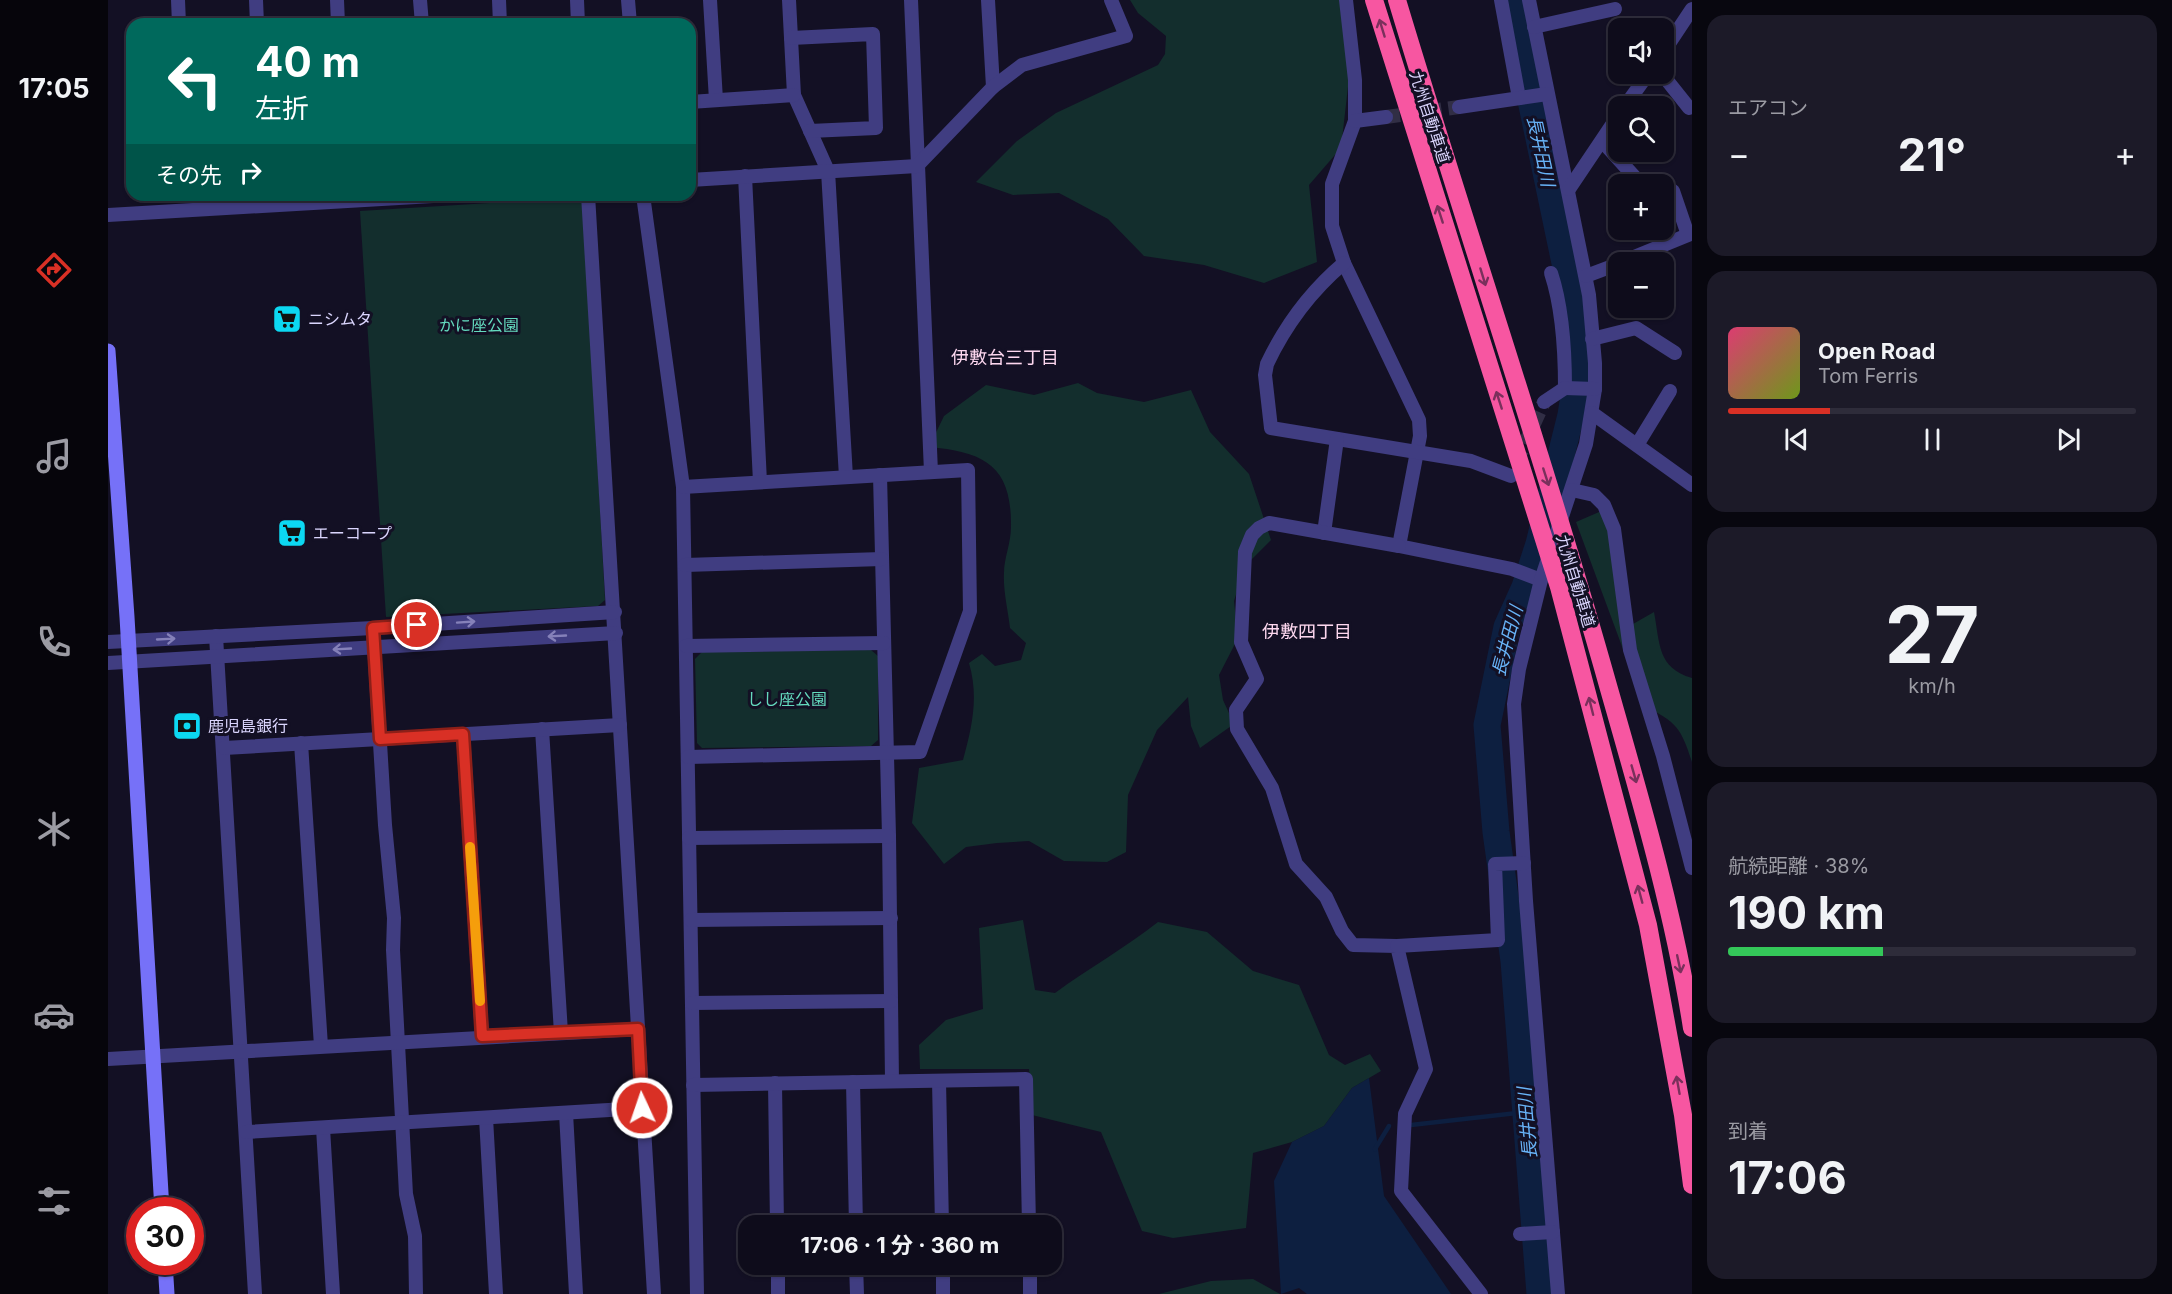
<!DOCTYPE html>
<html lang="ja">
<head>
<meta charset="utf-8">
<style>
	:root { --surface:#0e0c1b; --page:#1c1a28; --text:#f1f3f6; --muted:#9b9ba3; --line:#2e2c3a; --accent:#d93025 }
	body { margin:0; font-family:Inter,"Noto Sans JP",sans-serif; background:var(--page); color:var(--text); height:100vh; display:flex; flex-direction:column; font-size:22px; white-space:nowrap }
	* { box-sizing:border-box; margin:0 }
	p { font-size:20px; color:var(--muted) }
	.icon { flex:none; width:33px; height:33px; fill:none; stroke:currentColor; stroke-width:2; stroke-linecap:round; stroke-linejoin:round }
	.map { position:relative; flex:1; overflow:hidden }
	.panel { display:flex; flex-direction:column; gap:15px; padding:15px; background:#08070f; width:480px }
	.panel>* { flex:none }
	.banner { position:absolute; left:18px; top:18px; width:570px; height:183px; border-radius:18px; box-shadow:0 2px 4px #0004,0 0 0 2px var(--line); background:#00695c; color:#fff; overflow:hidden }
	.buttons { position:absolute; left:1500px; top:18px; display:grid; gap:12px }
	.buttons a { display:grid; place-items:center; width:66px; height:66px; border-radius:12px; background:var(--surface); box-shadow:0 2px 4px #0004,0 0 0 2px var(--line); font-size:30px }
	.speed { position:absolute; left:18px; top:1197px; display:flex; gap:12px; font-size:30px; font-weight:700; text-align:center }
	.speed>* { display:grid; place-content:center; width:78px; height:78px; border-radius:50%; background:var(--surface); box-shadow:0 2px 4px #0004,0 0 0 2px var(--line); line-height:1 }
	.speed .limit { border:9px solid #d22; background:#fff; color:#111 }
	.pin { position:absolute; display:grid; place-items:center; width:51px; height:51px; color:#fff; margin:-26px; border:3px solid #fff; border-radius:50%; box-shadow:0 2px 6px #0007 }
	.me { position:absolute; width:66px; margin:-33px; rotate:357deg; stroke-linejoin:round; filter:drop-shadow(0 0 4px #0008) }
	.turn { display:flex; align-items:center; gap:21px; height:126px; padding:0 30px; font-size:27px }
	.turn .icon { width:78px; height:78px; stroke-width:2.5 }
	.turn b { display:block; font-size:42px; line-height:51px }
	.then { display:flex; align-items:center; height:57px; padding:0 30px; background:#0003; gap:12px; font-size:22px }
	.big { font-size:45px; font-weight:700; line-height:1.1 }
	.panel .widget { flex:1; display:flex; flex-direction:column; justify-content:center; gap:9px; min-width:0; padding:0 21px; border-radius:18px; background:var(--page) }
	.panel .dial { align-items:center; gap:0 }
	.dial b { font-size:78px; line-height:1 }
	.song { display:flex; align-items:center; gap:18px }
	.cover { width:72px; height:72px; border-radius:9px; background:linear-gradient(135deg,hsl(340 70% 55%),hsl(80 70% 35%)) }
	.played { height:6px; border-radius:3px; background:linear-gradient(90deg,var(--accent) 25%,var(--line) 25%) }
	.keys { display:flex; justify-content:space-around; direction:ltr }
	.heat { display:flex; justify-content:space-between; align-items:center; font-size:33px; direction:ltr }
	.charge { height:9px; border-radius:4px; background:linear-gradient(90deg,#34c759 38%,var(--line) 0) }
	.trip { position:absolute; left:630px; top:1215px; width:324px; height:60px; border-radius:18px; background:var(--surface); box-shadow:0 2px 4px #0004,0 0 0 2px var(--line); font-weight:700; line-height:60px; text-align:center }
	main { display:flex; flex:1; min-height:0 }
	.menu { display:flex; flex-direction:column; width:108px; justify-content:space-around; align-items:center; background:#06050b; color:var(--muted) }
	.menu .icon { width:42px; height:42px }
	.menu .current { color:var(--accent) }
	.menu b { font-size:27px; color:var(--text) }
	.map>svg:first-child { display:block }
	.green { fill:#132e2d }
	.water { fill:#0d1f40 }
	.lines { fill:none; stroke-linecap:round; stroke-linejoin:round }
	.stream { stroke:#0d1f40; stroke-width:4.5 }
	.river { stroke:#0d1f40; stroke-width:27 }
	.street-tunnel { stroke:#312e45; stroke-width:14; stroke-dasharray:14 7; stroke-linecap:butt }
	.street { stroke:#403d81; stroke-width:14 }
	.secondary { stroke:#7671f8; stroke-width:15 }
	.highway { stroke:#f756a1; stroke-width:18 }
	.oneway { stroke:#7a305c }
	.oneway2 { stroke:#8581b9 }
	.route-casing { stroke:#8d1f18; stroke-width:15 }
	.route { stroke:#d93025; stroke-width:10 }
	.slow { stroke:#f59e0b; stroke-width:10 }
	.labels { text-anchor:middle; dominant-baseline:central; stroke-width:6; stroke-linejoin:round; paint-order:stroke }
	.street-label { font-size:16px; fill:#dad5fd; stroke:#131024 }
	.poi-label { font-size:16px; fill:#dad5fd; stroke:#131024; text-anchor:start }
	.park-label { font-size:16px; fill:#64dabe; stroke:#131024 }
	.water-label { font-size:18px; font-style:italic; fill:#68b3f8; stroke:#131024 }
	.neighbourhood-label { font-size:18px; fill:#fdd7ef; stroke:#131024 }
</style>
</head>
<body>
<main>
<nav class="menu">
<b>17:05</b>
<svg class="icon current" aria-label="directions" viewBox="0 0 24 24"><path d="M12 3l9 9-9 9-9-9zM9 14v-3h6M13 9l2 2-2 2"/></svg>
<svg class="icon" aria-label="music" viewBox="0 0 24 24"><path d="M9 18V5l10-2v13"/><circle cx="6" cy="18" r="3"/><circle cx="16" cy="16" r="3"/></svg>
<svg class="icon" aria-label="phone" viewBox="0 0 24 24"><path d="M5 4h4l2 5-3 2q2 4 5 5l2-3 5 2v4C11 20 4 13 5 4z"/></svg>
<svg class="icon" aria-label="climate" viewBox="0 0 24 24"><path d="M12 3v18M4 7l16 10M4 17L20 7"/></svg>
<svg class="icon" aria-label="car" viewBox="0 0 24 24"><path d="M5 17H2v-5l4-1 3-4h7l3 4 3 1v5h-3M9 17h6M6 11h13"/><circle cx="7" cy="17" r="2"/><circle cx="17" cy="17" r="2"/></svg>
<svg class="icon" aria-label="filters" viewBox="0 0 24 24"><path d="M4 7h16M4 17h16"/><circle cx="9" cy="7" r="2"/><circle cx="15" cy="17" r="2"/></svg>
</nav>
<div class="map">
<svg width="1584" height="1294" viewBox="0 0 1584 1294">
	<rect width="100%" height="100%" fill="#131024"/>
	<g class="green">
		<polygon points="1022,0 1235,0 1241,78 1233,148 1201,185 1209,262 1156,283 1096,265 1036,256 1000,219 951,193 905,195 868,182 909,141 948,113 1050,65 1057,54 1058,36 1030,13"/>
		<polygon points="465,198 473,200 475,204 497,600 490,606 278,617 252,211"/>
		<path d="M 970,383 L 989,393 L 1036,402 L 1083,390 L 1102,432 L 1141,474 L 1163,540 L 1137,566 L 1126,601 L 1130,638 L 1111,675 L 1115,700 L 1126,724 L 1092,748 L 1083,726 L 1080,697 L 1049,730 L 1020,795 L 1018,852 L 999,862 L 956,861 L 921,841 L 889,843 L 858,847 L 836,864 L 804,823 L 811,768 L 855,760 C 864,727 871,697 861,663 L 874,654 L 887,666 L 913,660 L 918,643 L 902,628 C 900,610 895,591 896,573 C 896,558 903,543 903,527 C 904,466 877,452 821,447 L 836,416 L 878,385 L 926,395 Z"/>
		<path d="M 1498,509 L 1525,624 L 1546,612 C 1552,643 1549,668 1584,678 L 1584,762 C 1573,728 1569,722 1536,706 L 1468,522 Z"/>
		<polygon points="763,650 770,656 770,740 763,746 594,748 589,743 587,659 594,652"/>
		<path d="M 915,920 L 927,990 L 947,993 C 981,968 1017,948 1050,922 L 1099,932 L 1145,971 L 1191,985 L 1221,1055 L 1237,1065 L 1262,1054 L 1273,1071 L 1244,1088 L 1216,1126 L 1184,1142 L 1145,1153 L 1138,1228 L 1065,1238 L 1034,1231 L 993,1132 L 924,1115 L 921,1069 L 812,1069 L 811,1045 L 838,1020 L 875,1009 L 871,928 Z"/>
		<polygon points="1145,1279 1172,1294 1051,1294 1103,1281"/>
	</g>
	<polygon class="water" points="1261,1078 1276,1196 1343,1294 1199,1294 1191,1288 1173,1294 1166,1181 1184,1142 1216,1126 1244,1088"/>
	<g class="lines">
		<g class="stream">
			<polyline points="1303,1125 1418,1112"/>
			<polyline points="1267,1149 1281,1126"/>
		</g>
		<polyline class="river" points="1402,0 1461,282 1471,365 1463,415 1431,544 1417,587 1399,627 1379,725 1388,832 1406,961 1432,1294"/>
		<g class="street-tunnel">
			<polyline points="1278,117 1351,107"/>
			<polyline points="1408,463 1436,402"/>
		</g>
		<g class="street">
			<polyline points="70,0 71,24"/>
			<polyline points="148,0 149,24"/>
			<polyline points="229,0 230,24"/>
			<polyline points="312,0 314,24"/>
			<polyline points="391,0 392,24"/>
			<polyline points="469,0 470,24"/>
			<polyline points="520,0 522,24"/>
			<polyline points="602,0 608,100"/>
			<polyline points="681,0 686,95 720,171 738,477"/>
			<polyline points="803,0 823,472"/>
			<polyline points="880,0 885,87"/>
			<polyline points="1238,0 1247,80 1247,121 1224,184 1224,226 1236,263 1311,420 1312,436 1291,546 1404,569 1433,580"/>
			<polyline points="1393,0 1411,98"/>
			<polyline points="1421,0 1481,295 1487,363 1487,389 1478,444 1433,580 1411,669 1406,704 1418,901 1450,1294"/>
			<polyline points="1426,27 1507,9"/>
			<polyline points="683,38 765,34 768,128 702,131"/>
			<polyline points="1556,51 1584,9"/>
			<polyline points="1554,74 1581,108"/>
			<polyline points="582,102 686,95"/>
			<polyline points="1517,106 1540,74"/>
			<polyline points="1351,107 1439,94"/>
			<polyline points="1247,121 1278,117"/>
			<polyline points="1494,141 1533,184"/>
			<polyline points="637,176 652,482"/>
			<polyline points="582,180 809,166 885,87 914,65 1018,36 1003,0"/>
			<polyline points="1461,189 1510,116"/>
			<polyline points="480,195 546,1294"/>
			<polyline points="535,195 575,487 589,1294"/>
			<polyline points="0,215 342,195"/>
			<polyline points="1514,262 1580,235 1565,191"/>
			<path d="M 1236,263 C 1204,290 1177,326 1159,364 L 1157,375 L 1163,428 L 1363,461 L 1403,476"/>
			<path d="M 1443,273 C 1455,309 1457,350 1457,388"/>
			<polyline points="1478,276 1510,264"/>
			<polyline points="1484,339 1528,328 1567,353"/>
			<polyline points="1457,388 1487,389"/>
			<polyline points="1436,402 1457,388"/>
			<polyline points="1484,413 1584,485"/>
			<polyline points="1529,445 1562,391"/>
			<polyline points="772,475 781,836 784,1081"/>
			<polyline points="575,487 860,470 862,611 812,752 580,757"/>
			<polyline points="1464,490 1486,495 1496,505 1506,529 1522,650 1555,756 1584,868"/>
			<polyline points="1216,533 1229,439"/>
			<polyline points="1291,546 1161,523 1151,528 1144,535 1137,552 1133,642 1149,679 1128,710 1129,729 1164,788 1188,864 1218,897 1234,931 1245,945 1289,946 1318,1069 1297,1114 1293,1191 1373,1294"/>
			<polyline points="577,565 774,559"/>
			<polyline points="265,628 277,825 286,918 285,950 298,1194 307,1236 308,1294"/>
			<polyline points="108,636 147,1294"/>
			<polyline points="0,642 265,628 507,612"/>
			<polyline points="578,646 776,643"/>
			<polyline points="0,663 508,633"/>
			<polyline points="434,729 453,1033"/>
			<polyline points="355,734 374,1036"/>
			<polyline points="193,743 213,1046"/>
			<polyline points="116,748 512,725"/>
			<polyline points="581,838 781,836"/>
			<polyline points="583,920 783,918"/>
			<polyline points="1289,946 1390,940 1387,864 1416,863"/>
			<polyline points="584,1003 783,1001"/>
			<polyline points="0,1059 530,1029"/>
			<polyline points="831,1081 834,1226"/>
			<polyline points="745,1082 748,1226"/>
			<polyline points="667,1083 669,1226"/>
			<polyline points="585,1085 918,1079 921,1226"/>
			<polyline points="458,1113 468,1294"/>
			<polyline points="378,1118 388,1294"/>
			<polyline points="215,1128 225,1294"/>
			<polyline points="138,1132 534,1108"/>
			<polyline points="1412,1234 1445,1232"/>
			<polyline points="670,1264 670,1294"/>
			<polyline points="748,1264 749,1294"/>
			<polyline points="835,1264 835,1294"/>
			<polyline points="922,1264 922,1294"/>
		</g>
		<g class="secondary">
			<polyline points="0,351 19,617 54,1210"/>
			<polyline points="57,1262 59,1294"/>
		</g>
		<g class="highway">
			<polyline points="1266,0 1451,587 1540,925 1575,1115 1584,1185"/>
			<path d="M 1289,0 C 1358,230 1436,458 1501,689 C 1533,801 1566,913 1584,1028"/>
		</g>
	</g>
	<defs><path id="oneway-shaft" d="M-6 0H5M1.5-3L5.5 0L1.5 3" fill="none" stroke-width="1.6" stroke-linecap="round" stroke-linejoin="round" transform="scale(1.5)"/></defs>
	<g class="oneway">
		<use href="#oneway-shaft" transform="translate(1274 28) rotate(-107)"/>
		<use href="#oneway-shaft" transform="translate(1332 214) rotate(-108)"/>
		<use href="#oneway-shaft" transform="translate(1375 277) rotate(73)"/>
		<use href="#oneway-shaft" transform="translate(1391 400) rotate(-108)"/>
		<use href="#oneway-shaft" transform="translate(1438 477) rotate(72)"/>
		<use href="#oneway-shaft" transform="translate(1483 706) rotate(-104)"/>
		<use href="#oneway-shaft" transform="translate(1526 774) rotate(74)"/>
		<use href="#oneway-shaft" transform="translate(1532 894) rotate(-105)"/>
		<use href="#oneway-shaft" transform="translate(1571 964) rotate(78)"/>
		<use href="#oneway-shaft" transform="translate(1570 1085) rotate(-100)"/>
	</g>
	<g class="oneway2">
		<use href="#oneway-shaft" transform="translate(358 622) rotate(-4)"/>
		<use href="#oneway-shaft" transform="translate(449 636) rotate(177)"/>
		<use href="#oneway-shaft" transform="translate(58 639) rotate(-3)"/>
		<use href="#oneway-shaft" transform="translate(234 649) rotate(177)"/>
	</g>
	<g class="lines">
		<g class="route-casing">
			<polyline id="route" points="309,625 265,628 272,739 355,734 374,1036 530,1029 534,1108"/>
		</g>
		<use href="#route" class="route"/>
		<polyline class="slow" points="362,847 372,1001"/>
	</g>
	<defs>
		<g id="supermarket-square" transform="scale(1.5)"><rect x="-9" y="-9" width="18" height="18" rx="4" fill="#0cd8f2" stroke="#131024"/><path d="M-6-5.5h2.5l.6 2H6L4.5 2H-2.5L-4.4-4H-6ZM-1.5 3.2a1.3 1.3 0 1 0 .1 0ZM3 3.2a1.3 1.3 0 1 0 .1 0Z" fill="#111"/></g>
		<g id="bank-square" transform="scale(1.5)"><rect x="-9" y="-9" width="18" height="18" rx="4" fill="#0cd8f2" stroke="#131024"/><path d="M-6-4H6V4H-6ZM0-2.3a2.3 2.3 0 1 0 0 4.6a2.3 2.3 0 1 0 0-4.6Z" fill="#111"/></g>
	</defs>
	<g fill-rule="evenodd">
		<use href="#supermarket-square" x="179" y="319"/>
		<use href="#supermarket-square" x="184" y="533"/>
		<use href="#bank-square" x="79" y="726"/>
	</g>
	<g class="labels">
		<g class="street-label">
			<text transform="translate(1322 117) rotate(72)">九州自動車道</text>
			<text transform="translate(1468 581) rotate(73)">九州自動車道</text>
		</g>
		<g class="poi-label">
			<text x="200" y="319">ニシムタ</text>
			<text x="205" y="533">エーコープ</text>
			<text x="100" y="726">鹿児島銀行</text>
		</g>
		<g class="park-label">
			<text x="371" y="325">かに座公園</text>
			<text x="679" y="699">しし座公園</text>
		</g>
		<g class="water-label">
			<text transform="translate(1433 151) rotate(78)">長井田川</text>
			<text transform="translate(1399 641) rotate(-75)">長井田川</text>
			<text transform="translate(1419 1123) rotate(-95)">長井田川</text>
		</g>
		<g class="neighbourhood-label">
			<text x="897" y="357">伊敷台三丁目</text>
			<text x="1199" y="631">伊敷四丁目</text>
		</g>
	</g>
</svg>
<div class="buttons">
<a><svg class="icon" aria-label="sound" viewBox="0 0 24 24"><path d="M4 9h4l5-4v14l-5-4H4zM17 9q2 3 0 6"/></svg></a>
<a><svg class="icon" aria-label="search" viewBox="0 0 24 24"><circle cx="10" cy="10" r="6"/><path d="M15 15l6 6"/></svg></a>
<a>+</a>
<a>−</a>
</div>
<div class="speed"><div class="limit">30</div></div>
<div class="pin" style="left:309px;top:625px;background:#d93025"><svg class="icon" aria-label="arrive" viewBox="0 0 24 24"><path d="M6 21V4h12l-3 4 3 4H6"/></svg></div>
<svg class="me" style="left:534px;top:1108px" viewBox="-20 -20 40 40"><circle r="17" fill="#d93025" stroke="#fff" stroke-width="3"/><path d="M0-11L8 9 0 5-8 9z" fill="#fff"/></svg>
<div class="trip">17:06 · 1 分 · 360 m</div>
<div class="banner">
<div class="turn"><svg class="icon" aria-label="left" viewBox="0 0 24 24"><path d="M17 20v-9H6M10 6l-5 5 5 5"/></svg><div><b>40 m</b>左折</div></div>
<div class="then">その先<svg class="icon" aria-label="right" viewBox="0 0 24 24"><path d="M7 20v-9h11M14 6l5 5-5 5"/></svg></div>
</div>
</div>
<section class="panel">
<div class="widget"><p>エアコン</p>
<div class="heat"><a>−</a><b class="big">21°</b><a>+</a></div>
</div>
<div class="widget">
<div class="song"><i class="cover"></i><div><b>Open Road</b><p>Tom Ferris</p></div></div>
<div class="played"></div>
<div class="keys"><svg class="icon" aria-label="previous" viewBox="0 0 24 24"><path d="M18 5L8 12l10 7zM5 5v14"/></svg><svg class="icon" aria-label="pause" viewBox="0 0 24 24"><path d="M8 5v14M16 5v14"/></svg><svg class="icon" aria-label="next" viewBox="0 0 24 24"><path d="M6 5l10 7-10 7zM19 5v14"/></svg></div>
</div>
<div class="widget dial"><b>27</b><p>km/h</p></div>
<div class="widget"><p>航続距離 · 38%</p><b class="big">190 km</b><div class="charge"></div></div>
<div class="widget"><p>到着</p><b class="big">17:06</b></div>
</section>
</main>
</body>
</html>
